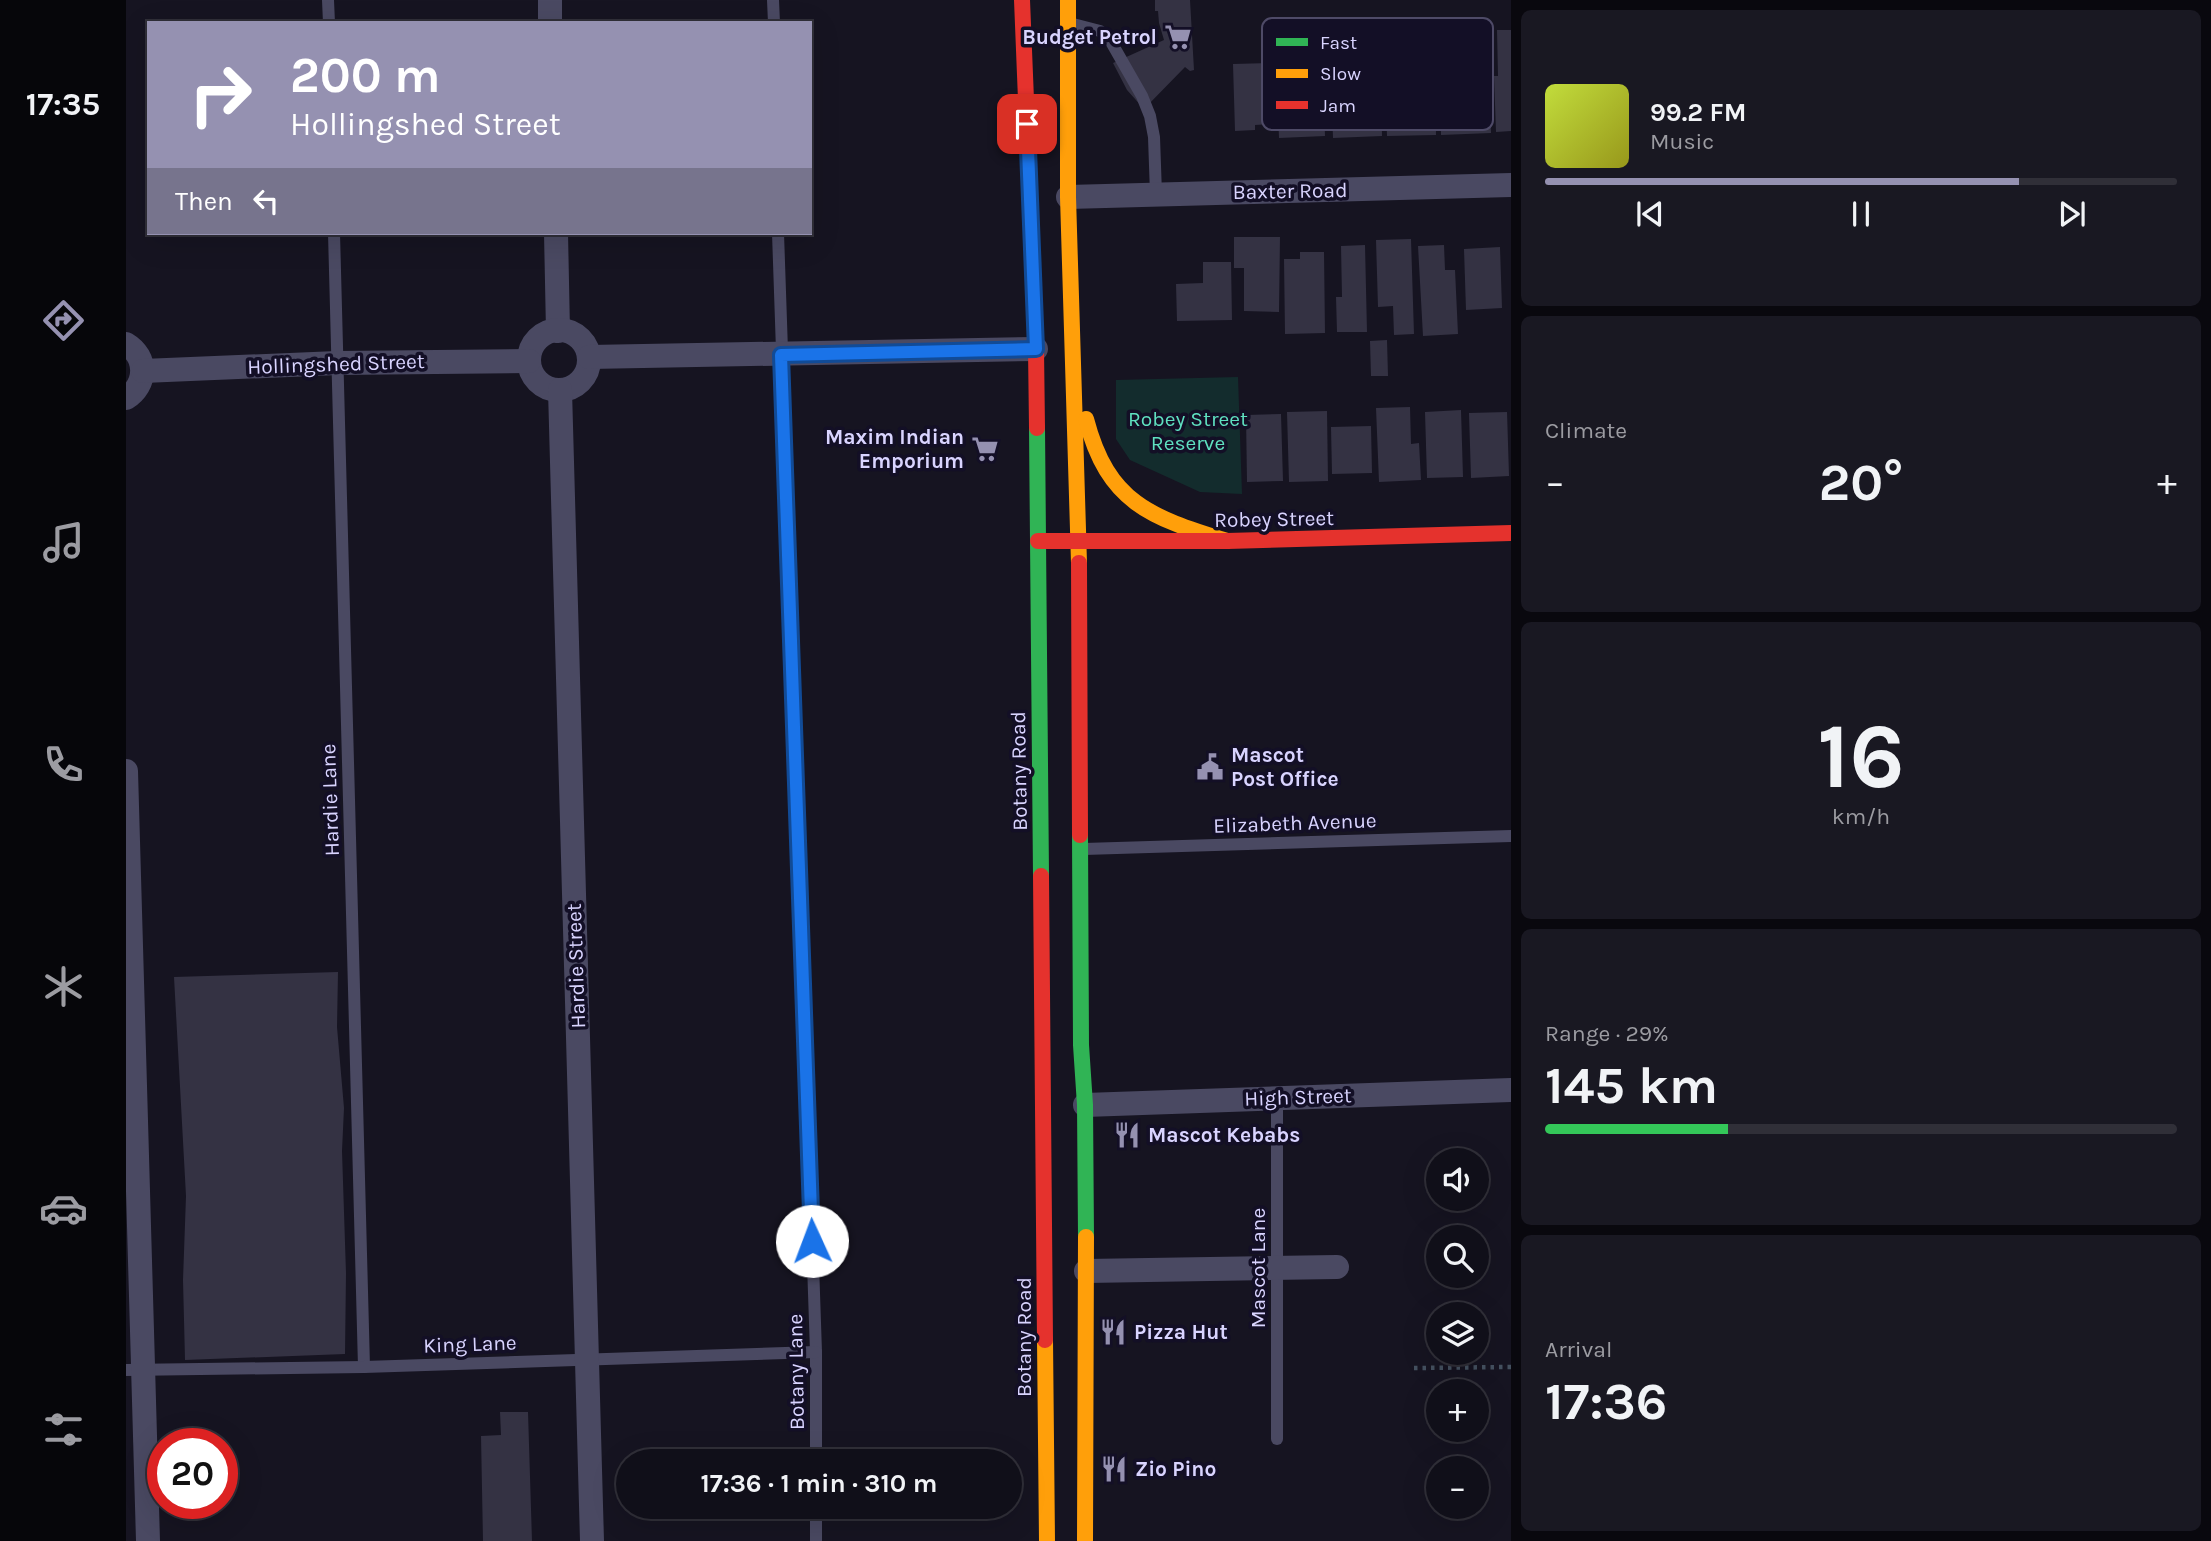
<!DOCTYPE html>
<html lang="en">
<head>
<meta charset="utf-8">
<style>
	:root { --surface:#100f19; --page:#191822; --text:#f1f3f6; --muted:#9c9ca2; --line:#302f38; --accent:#9591b1 }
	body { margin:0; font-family:Karla,sans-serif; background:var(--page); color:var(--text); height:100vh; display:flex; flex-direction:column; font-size:26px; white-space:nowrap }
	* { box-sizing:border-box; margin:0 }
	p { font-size:23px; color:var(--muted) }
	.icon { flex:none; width:38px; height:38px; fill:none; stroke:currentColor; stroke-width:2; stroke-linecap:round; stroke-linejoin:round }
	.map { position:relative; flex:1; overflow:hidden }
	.drawer { display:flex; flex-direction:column; gap:10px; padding:10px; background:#09080e; width:700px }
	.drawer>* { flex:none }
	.guide { position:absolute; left:21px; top:21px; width:665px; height:214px; border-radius:0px; box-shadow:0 7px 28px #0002,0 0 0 2px var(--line); background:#9591b1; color:#fff; overflow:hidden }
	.controls { position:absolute; left:1300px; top:1148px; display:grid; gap:14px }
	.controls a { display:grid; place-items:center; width:63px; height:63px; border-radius:50%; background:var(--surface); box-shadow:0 7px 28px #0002,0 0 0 2px var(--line); font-size:35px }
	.speed { position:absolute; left:21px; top:1428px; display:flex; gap:14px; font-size:35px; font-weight:700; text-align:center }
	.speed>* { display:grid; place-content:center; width:91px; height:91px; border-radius:50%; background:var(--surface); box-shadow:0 7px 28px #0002,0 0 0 2px var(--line); line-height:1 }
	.speed .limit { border:10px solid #d22; background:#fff; color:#111 }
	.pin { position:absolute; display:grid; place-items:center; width:60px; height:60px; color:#fff; margin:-30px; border-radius:14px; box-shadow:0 4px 10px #0006 }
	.me { position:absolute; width:77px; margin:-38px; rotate:358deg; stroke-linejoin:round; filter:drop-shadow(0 0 5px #0008) }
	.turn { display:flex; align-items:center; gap:24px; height:147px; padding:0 28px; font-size:32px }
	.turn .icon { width:91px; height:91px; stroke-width:2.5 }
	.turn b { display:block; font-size:49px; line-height:60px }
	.then { display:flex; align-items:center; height:66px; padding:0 28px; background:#0003; gap:14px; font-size:26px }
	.big { font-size:52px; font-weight:700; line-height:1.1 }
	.drawer .tile { flex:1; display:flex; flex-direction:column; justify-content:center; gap:10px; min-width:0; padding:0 24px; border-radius:10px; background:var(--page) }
	.drawer .dial { align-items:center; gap:0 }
	.dial b { font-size:91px; line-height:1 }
	.song { display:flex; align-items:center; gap:21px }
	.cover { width:84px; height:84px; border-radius:10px; background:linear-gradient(135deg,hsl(70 70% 55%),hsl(60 70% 35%)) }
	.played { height:7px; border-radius:4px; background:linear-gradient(90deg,var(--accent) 75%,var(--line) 75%) }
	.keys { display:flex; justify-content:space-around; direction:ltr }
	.heat { display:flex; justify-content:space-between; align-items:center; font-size:38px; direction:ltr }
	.charge { height:10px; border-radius:5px; background:linear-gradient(90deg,#34c759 29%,var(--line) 0) }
	.trip { position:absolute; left:490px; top:1449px; width:406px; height:70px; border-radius:35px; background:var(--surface); box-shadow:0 7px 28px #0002,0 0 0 2px var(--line); font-weight:700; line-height:70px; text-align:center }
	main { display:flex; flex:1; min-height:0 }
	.dock { display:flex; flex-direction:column; width:126px; justify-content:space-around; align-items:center; background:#06060a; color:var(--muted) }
	.dock .icon { width:49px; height:49px }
	.dock .current { color:var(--accent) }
	.dock b { font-size:32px; color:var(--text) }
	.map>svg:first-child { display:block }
	.green { fill:#132c2d }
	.building { fill:#343243 }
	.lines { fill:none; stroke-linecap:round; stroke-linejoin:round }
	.path { stroke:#44505f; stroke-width:4.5; stroke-dasharray:3.5 5; stroke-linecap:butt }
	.lane { stroke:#4a4962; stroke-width:12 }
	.street { stroke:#4a4962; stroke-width:24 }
	.fast { stroke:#30b455; stroke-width:16 }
	.slow { stroke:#ff9f0a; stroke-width:16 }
	.jam { stroke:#e5322d; stroke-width:16 }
	.route-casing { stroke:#114b97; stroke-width:18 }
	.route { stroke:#1a73e8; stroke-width:12 }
	.labels { text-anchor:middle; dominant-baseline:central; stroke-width:7; stroke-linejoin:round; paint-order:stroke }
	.poi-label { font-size:21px; font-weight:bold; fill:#d9d4ff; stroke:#130f26; text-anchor:start }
	.street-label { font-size:21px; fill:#d9d4ff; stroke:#130f26 }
	.park-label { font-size:21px; fill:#5fe0c0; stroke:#130f26 }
	.key { fill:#130f26; stroke:#4e4a67; stroke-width:2 }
	.key-label { font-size:19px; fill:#d9d4ff }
</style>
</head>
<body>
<main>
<nav class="dock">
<b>17:35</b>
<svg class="icon current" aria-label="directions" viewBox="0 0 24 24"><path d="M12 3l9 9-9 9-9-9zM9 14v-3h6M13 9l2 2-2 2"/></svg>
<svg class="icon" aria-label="music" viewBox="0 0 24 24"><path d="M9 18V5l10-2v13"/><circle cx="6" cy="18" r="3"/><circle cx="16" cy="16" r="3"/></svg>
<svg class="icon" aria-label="phone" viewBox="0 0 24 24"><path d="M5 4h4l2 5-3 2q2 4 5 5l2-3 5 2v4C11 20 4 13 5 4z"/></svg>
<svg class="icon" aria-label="climate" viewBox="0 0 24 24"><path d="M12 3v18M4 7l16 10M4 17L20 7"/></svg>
<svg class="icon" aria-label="car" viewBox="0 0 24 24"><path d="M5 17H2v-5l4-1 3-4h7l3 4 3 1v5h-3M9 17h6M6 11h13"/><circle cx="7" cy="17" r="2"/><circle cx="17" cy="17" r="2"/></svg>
<svg class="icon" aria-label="filters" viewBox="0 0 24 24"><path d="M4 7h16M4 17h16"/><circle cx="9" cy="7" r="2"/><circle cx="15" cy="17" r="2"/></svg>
</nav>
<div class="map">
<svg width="1385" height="1541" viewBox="0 0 1385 1541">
	<rect width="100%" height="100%" fill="#161421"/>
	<polygon class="green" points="1112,377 1116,494 1074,492 1004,460 990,439 990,380"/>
	<g class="building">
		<polygon points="1029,0 1064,0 1068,70 1064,71 1059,67 1018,109 1001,90 987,63 1038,40 1033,23 1032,11 1029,11"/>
		<polygon points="1228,30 1250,30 1252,79 1255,79 1256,136 1207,138 1205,85 1209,85 1208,53 1229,53"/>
		<polygon points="1371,30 1385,30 1385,131 1370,132 1368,76 1372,76"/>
		<polygon points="1304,40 1305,78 1309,77 1310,135 1261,136 1259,79 1263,79 1262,50 1283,50 1283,41"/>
		<polygon points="1184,41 1196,41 1199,136 1153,138 1151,86 1155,86 1154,55 1175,55 1175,47 1184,47"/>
		<polygon points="1359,48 1360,76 1363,76 1365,133 1315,135 1314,77 1317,77 1316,49"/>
		<polygon points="1144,63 1146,124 1129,125 1129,130 1109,131 1107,64"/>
		<polygon points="1108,237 1154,237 1153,312 1118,311 1118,268 1108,268"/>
		<polygon points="1285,239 1288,334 1268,335 1267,306 1252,307 1250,240"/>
		<polygon points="1239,245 1241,332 1211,332 1210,297 1216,297 1215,246"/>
		<polygon points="1318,245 1319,270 1329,270 1332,334 1297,336 1292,246"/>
		<polygon points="1374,247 1376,308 1340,310 1338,249"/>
		<polygon points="1174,252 1198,252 1199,333 1159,334 1158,259 1174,259"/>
		<polygon points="1077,262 1105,262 1106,320 1051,321 1050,284 1077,283"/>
		<polygon points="1261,340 1262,376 1245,376 1244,341"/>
		<polygon points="1284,407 1285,444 1293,443 1295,480 1253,482 1250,408"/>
		<polygon points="1335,410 1337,477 1301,478 1299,412"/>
		<polygon points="1201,411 1202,481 1163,482 1161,412"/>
		<polygon points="1381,412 1383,476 1345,478 1343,413"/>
		<polygon points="1155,414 1157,481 1121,482 1120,415"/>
		<polygon points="1245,426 1246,473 1206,474 1205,427"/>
		<polygon points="212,972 211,1027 218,1108 216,1151 220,1273 219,1354 59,1360 57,1280 60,1196 48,977"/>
		<polygon points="374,1412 402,1412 406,1541 357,1541 355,1436 375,1435"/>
	</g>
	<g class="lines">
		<polyline class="path" points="1288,1368 1385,1367"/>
		<g class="lane">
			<polyline points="202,0 203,23"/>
			<polyline points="647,0 648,23"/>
			<polyline points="947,24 974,31 984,40 1016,96 1024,116 1028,137 1030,194"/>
			<polyline points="208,233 238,1367"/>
			<polyline points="652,233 690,1352 690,1461"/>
			<polyline points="958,849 1385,836"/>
			<polyline points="1151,1098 1151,1439"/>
			<polyline points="0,1370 238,1367 690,1352"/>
			<polyline points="690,1507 690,1541"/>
		</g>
		<g class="street">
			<polyline points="424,0 424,23"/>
			<polyline points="942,197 1385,185"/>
			<polyline points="430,233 432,331"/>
			<circle cx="433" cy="360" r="30"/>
			<path d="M 0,344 C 22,357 21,385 0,398"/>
			<polyline points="463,357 910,349"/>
			<polyline points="17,371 211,363 403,361"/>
			<polyline points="434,390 466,1541"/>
			<polyline points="0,771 22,1541"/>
			<polyline points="959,1105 1385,1090"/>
			<polyline points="960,1271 1211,1267"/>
		</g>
		<g class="fast">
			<polyline points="911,428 915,876"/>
			<polyline points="954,835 955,1045 959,1105 960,1237"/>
		</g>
		<g class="slow">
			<polyline points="942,0 942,197 953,563"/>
			<path d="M 960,419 C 982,503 1024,517 1101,541"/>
			<polyline points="919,1340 921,1541"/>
			<polyline points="959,1541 960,1237"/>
		</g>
		<g class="jam">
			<polyline points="896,0 910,349 911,428"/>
			<polyline points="912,541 1101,541 1385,533"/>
			<polyline points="953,563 954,835"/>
			<polyline points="915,876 919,1340"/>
		</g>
	</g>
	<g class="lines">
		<g class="route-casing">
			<polyline id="route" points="686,1241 655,355 910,349 901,124"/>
		</g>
		<use href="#route" class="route"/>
	</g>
	<defs>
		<g id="supermarket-bare" transform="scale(2.1)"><path d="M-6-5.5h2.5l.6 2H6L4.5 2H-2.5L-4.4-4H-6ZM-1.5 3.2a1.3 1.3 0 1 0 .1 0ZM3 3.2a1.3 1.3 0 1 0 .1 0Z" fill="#9591b1" stroke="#130f26" stroke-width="2.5" paint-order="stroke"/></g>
		<g id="civic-bare" transform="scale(2.1)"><path d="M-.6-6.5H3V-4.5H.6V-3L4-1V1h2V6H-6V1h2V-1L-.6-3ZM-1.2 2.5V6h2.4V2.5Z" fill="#9591b1" stroke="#130f26" stroke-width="2.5" paint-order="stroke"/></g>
		<g id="restaurant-bare" transform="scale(2.1)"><path d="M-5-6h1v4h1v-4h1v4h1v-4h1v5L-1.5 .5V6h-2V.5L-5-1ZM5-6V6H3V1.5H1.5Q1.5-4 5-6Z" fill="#9591b1" stroke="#130f26" stroke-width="2.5" paint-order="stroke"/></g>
	</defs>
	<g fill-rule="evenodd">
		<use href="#supermarket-bare" x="1052" y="37"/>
		<use href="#supermarket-bare" x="859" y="449"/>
		<use href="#civic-bare" x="1084" y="767"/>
		<use href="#restaurant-bare" x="1001" y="1135"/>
		<use href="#restaurant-bare" x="987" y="1332"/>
		<use href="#restaurant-bare" x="988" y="1469"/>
	</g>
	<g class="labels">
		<g class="poi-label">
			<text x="1031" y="37" text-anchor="end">Budget Petrol</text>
			<text x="838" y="437" text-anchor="end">Maxim Indian<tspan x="838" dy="24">Emporium</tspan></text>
			<text x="1105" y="755">Mascot<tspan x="1105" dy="24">Post Office</tspan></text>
			<text x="1022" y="1135">Mascot Kebabs</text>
			<text x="1008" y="1332">Pizza Hut</text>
			<text x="1009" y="1469">Zio Pino</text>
		</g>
		<g class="street-label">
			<text transform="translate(1164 191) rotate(-1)">Baxter Road</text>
			<text transform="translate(210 364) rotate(-2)">Hollingshed Street</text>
			<text transform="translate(1148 519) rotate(-1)">Robey Street</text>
			<text transform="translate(893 771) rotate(-91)">Botany Road</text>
			<text transform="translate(204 800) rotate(-92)">Hardie Lane</text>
			<text transform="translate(1169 823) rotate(-2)">Elizabeth Avenue</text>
			<text transform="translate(450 966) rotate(-92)">Hardie Street</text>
			<text transform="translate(1172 1097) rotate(-2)">High Street</text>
			<text transform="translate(1132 1268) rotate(-90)">Mascot Lane</text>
			<text transform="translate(898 1337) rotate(-90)">Botany Road</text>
			<text transform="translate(344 1344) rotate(-2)">King Lane</text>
			<text transform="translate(670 1372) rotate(-91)">Botany Lane</text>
		</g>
		<g class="park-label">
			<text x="1062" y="419">Robey Street<tspan x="1062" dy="24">Reserve</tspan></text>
		</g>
	</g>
	<rect x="1136" y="18" width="231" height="112" rx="10" class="key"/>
	<rect x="1150" y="38" width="32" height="8" fill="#30b455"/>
	<rect x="1150" y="69" width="32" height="9" fill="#ff9f0a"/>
	<rect x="1150" y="101" width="32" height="8" fill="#e5322d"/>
	<g class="key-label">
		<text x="1194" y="49">Fast</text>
		<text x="1194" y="80">Slow</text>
		<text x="1194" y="112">Jam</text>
	</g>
</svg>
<div class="controls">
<a><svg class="icon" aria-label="sound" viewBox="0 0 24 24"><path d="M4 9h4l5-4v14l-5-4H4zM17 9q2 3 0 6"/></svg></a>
<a><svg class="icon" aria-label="search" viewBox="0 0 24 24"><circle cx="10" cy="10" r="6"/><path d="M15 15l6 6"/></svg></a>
<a><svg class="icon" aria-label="layers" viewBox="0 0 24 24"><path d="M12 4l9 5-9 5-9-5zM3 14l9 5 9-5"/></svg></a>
<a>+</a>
<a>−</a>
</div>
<div class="speed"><div class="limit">20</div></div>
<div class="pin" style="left:901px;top:124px;background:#d93025"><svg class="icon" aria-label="arrive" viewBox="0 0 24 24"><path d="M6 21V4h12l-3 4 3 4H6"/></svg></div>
<svg class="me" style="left:686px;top:1241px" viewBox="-20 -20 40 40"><circle r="19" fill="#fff"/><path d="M0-13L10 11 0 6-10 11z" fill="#1a73e8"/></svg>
<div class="trip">17:36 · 1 min · 310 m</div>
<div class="guide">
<div class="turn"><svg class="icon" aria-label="right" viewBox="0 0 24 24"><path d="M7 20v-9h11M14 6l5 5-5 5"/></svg><div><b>200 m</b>Hollingshed Street</div></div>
<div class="then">Then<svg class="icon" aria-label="left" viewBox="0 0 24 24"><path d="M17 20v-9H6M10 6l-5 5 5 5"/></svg></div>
</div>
</div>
<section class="drawer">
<div class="tile">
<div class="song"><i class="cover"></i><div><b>99.2 FM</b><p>Music</p></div></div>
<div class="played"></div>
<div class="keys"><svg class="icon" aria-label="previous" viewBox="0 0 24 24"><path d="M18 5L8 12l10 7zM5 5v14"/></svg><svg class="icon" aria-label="pause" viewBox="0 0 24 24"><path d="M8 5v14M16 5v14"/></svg><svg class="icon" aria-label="next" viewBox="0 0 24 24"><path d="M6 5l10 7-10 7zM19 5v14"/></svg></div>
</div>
<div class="tile"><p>Climate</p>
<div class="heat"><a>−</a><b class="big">20°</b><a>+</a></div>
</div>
<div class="tile dial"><b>16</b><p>km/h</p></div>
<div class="tile"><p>Range · 29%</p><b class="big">145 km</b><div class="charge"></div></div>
<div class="tile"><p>Arrival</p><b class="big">17:36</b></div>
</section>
</main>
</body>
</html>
